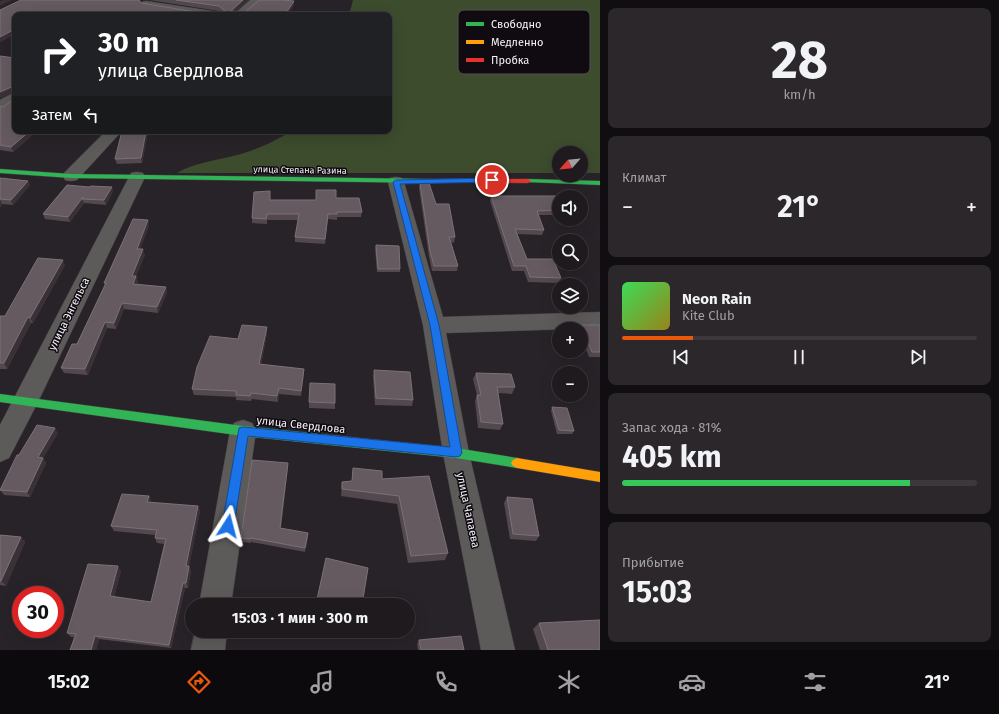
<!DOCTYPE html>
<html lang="ru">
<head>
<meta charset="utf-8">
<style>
	:root { --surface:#1e1a1e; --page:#2b272b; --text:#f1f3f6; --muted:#a1a1a4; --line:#3c383c; --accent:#ea580c }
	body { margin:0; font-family:"Fira Sans",sans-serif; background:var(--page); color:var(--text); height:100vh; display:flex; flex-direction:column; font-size:15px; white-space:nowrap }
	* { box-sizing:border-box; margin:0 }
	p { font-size:13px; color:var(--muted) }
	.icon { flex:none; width:22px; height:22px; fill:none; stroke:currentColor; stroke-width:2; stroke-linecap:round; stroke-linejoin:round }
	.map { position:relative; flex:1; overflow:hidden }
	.details { display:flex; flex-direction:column; gap:8px; padding:8px; background:#100e10; width:399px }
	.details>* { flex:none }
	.guide { position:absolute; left:12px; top:12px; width:380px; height:122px; border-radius:8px; box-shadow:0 4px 16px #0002,0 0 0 1px var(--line); background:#202124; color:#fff; overflow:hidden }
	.needle { width:26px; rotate:243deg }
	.buttons { position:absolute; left:552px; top:146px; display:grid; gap:8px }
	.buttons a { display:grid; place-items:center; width:36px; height:36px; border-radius:50%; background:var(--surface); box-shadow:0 4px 16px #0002,0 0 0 1px var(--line); font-size:20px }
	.speed { position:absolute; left:12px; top:586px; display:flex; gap:8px; font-size:20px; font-weight:700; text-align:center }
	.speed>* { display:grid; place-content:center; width:52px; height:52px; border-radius:50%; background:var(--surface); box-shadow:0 4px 16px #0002,0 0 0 1px var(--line); line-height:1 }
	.speed .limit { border:6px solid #d22; background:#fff; color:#111 }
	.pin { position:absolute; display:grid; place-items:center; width:34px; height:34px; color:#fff; margin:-17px; border:2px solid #fff; border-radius:50%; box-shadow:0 1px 4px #0007 }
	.me { position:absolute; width:44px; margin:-22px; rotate:9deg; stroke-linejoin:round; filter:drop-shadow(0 0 3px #0008) }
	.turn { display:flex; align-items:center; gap:14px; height:84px; padding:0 20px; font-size:18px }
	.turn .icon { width:52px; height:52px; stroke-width:2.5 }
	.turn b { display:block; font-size:28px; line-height:34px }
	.then { display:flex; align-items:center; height:38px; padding:0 20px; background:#0003; gap:8px; font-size:15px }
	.big { font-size:30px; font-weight:700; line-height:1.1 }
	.details .widget { flex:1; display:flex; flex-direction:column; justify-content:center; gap:6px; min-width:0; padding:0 14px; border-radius:8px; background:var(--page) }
	.details .dial { align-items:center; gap:0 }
	.dial b { font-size:52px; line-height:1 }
	.song { display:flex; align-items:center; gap:12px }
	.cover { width:48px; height:48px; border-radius:6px; background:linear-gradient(135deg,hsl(130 70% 55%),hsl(50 70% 35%)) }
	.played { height:4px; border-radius:2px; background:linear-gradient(90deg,var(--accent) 20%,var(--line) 20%) }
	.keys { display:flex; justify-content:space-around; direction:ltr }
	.heat { display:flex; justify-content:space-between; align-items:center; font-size:22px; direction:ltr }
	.charge { height:6px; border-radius:3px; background:linear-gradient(90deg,#34c759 81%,var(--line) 0) }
	.trip { position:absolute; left:185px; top:598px; width:230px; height:40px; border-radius:20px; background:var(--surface); box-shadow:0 4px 16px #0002,0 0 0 1px var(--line); font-weight:700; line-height:40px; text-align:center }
	.tabs { display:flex; height:64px; justify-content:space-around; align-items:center; background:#0c0a0c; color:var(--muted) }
	.tabs .icon { width:28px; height:28px }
	.tabs .current { color:var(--accent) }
	.tabs b { font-size:18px; color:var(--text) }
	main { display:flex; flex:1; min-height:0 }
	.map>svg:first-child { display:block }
	.green { fill:#3c4c2d }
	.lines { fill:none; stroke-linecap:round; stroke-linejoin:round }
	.street-casing { stroke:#444144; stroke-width:1 }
	.fast-casing { stroke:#444144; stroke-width:1 }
	.slow-casing { stroke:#444144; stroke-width:1 }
	.jam-casing { stroke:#444144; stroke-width:1 }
	.street { fill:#5d5b5a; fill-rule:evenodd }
	.fast { fill:#30b455; fill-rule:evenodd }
	.slow { fill:#ff9f0a; fill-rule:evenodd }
	.jam { fill:#e5322d; fill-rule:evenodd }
	.wall { fill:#52484d }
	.shaded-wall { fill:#3a3136 }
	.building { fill:#645a5f; stroke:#7b7177 }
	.route { fill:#1a73e8; stroke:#114b97 }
	.labels { text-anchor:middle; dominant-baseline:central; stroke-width:3; stroke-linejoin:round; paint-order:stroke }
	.far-street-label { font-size:9px; fill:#f6f0f8; stroke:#0f0b10 }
	.street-label { font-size:11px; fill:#f6f0f8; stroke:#0f0b10 }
	.key { fill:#0f0b10; stroke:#545056; stroke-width:1 }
	.key-label { font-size:11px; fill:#f6f0f8 }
</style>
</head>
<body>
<main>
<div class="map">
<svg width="600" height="650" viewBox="0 0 600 650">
	<rect width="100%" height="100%" fill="#282328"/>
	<path class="green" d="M 353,0 L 600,0 L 600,173 L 581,173 L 581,153 L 559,153 L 559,173 L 177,173 C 194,163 213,161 233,156 C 252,152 275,141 292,131 L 389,131 L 389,15 L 349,15 Z"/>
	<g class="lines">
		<g class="street-casing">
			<g id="street">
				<polygon points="250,0 262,0 245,15 233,15"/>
				<polygon points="146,1 219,12 224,15 197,15 142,6 141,4 142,2"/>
				<polygon points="15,92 15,103 5,110 0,111 0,100"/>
				<polygon points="106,131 122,131 77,180 71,181 65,180 63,176 65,172"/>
				<polygon points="137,172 143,173 145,177 38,402 9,458 0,462 0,425 129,177 131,173"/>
				<polygon points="396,177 402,178 404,182 443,317 600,312 600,328 446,333 469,453 515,650 481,650 443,453 423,325 388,182 390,178"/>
				<polygon points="243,420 252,423 256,431 231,605 199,605 230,431 234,423"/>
				<polygon points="195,631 227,631 225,650 191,650"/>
			</g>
		</g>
		<g class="fast-casing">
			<g id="fast">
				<polygon points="0,169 71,174 431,179 434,181 431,183 71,178 0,173"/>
				<polygon points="528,179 600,181 600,185 526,182 525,181"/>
				<polygon points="0,394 243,426 456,448 517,458 521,460 523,463 521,466 517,468 456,458 243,436 0,402"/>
			</g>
		</g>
		<g class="slow-casing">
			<polygon id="slow" points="517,458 600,472 600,482 517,468 513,466 511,463 513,460"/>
		</g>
		<g class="jam-casing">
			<polygon id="jam" points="431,179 528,179 531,181 528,183 429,182 429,180"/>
		</g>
		<use href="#street" class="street"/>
		<use href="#fast" class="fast"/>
		<use href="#slow" class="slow"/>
		<use href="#jam" class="jam"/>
	</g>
	<g class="wall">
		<polygon points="149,0 248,0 236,11 245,12 259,0 286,0 294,5 287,15 15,15 15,34 0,42 0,10 142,1 140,2 141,3 196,12 222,12 219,11"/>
		<polygon points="0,56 15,58 15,131 37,131 13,152 0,150 0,106 3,107 14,99 14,91 0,98"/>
		<polygon points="122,131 153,131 151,132 148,132 142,163 117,164 115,159"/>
		<polygon points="0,178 28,181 30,185 13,205 2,204 0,208"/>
		<polygon points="420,183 436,204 455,237 454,243 451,242 458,266 457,271 432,271 429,257 419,188"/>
		<polygon points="67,185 113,191 106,205 84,203 70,222 45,219 43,214"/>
		<polygon points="491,196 559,197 559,215 538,215 544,230 542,235 517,234 527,259 561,278 559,283 528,282 524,271 512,271 490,201"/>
		<polygon points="336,198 362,212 361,217 337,217 337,220 328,219 325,244 295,242 295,237 298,220 267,220 267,224 252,223 252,218 270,200 316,200"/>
		<polygon points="581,201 586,210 584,214 581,214"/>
		<polygon points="149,226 140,249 145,255 136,276 138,282 137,284 166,287 167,293 158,313 124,309 116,329 107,328 88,375 64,373 61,368 77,344 105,285 104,283"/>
		<polygon points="376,245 400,269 400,272 377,272 375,248"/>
		<polygon points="65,265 33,323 31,323 7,369 0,369 0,316 5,316"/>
		<polygon points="581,325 600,325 600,357 589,357 581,336 581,329 579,329"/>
		<polygon points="267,327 267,333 261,365 304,369 304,374 301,396 279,394 278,402 252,399 251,401 236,400 236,397 194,395 192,389 238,339"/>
		<polygon points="374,370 413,400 412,406 375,405 373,377"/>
		<polygon points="476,373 515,387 512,394 498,393 503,424 500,430 478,428 475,401 477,395 473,379"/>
		<polygon points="309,402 335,403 335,409 309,408"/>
		<polygon points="552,407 574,431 572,434 557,434 551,411"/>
		<polygon points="58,433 43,458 46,463 30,497 4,495 0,490"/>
		<polygon points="288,463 288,467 281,528 308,537 305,552 251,542 251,543 242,542 241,538"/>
		<polygon points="353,468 382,479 429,476 448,553 445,560 408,563 397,504 341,496 342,482 352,481"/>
		<polygon points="149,496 151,501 150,503 198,506 200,511 189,566 191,571 188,588 185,588 171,648 99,639 96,650 70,650 74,637 71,637 67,633 121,571 114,597 151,602 164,544 157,543 155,538 155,535 114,531 111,526"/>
		<polygon points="507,497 539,536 536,541 510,539 504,503"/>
		<polygon points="0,535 21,537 25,542 6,586 0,585"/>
		<polygon points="539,623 600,650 540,650 533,629"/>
		<polygon points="419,640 464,650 418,650 417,644"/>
	</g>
	<g class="shaded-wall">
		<polygon points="3,0 12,0 0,6 0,1"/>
		<polygon points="243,0 248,0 232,15 231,11"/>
		<polygon points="294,1 294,5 287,15 283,15"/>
		<polygon points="15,29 15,34 0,42 0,37"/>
		<polygon points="14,86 15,91 0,98 0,92"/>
		<polygon points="30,131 37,131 13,152 11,147"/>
		<polygon points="146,131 147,131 148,132 142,163 141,158"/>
		<polygon points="28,181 30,185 13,205 11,200"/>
		<polygon points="112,187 113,191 106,205 104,200"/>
		<polygon points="83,197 82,199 84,203 70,222 68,217"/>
		<polygon points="0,199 2,204 0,208"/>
		<polygon points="148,220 149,226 138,255 137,249"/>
		<polygon points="143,249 145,255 136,277 136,276 138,282 135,289 133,284 132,276"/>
		<polygon points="63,260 65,265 33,323 30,318"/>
		<polygon points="166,287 167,293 158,313 157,307"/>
		<polygon points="122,303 124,309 116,329 114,323"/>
		<polygon points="28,317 31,323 7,369 4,363"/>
		<polygon points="105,322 107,328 88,375 85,369"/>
		<polygon points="267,327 267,333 260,370 259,364"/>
		<polygon points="304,369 304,374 301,396 301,391"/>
		<polygon points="279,388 279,394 278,402 277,396"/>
		<polygon points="55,428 58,433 43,458 46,463 30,497 27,492 38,457"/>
		<polygon points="288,463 288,467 280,532 280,528"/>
		<polygon points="149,496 151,501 149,508 147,502"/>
		<polygon points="198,506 200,511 188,571 186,566"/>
		<polygon points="308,533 308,537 305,552 305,548"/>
		<polygon points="21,537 25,542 6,586 1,581"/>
		<polygon points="118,566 121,571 113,601 110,596"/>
		<polygon points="189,566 191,571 188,588 186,583"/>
		<polygon points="183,583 185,588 171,648 169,645"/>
		<polygon points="95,636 99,639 96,650 91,650"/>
	</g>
	<g class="building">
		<polygon points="21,0 139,0 141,3 196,12 224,12 225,11 219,6 176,0 243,0 231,11 245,12 259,0 282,0 294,1 286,13 283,15 15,15 15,29 0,37 0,10"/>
		<polygon points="0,56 15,58 15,131 30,131 11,147 0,145 0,106 3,107 14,99 14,86 0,92"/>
		<polygon points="122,131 146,131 141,158 115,159"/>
		<polygon points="0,178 28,181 11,200 0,199"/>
		<polygon points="420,183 429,183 436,204 449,204 455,237 449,237 458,266 434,266 430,251"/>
		<polygon points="67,185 89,187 91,186 112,187 104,200 82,199 83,197 68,217 43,214"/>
		<polygon points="316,190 336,190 336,198 359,198 362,212 337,212 337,214 328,214 325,239 295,237 299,214 267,214 266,219 252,218 254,192 270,191 270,200 316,200"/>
		<polygon points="491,196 578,196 578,197 559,197 559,210 537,211 544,230 515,229 527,259 553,259 561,278 530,277 526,266 514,266"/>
		<polygon points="581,201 586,210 581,210"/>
		<polygon points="133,219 148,220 137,249 143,249 132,276 136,276 133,284 166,287 157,307 122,303 114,323 105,322 85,369 61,368 72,344 77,344 106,283 104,283"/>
		<polygon points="376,245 399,246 400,269 378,269"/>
		<polygon points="38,258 63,260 30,318 28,317 4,363 0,363 0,316 5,316"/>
		<polygon points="242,325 267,327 259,364 304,369 301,391 279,388 277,396 251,393 250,396 236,395 236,391 192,389 197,367 210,336 238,339"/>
		<polygon points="581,325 600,325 600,352 592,352"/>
		<polygon points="374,370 410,372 413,400 376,398"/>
		<polygon points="476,373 511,374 515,387 497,387 503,424 481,422 477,395 481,395"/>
		<polygon points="310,383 335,384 335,403 309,402"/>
		<polygon points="552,407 567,408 574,431 559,430"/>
		<polygon points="37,425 55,428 38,457 43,458 27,492 0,490 17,455 19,455"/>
		<polygon points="252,460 288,463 280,528 308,533 305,548 251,538 250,539 241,538"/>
		<polygon points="353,468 382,471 382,479 429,476 448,553 411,556 399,496 342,489 342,482 352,481"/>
		<polygon points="122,494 149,496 147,502 198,506 186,566 189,566 186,583 183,583 169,645 95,636 91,650 70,650 76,634 67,633 88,564 118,566 110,596 151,602 166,539 155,538 157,530 111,526"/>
		<polygon points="507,497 532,499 539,536 513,534"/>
		<polygon points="0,535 21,537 1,581 0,581"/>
		<polygon points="326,558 368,568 362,605 320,605 316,604"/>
		<polygon points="600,620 600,650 548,650 539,623"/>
		<polygon points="461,636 464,650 421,650 419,640"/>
	</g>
	<polygon class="route" points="492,178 495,180 494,182 400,184 439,325 462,453 460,456 456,457 248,436 234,526 232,530 228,532 224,530 222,526 239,428 243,427 450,447 430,325 393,182 396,180"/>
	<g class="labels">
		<g class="far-street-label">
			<text transform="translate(300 170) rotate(1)">улица Степана Разина</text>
		</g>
		<g class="street-label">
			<text transform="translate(69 314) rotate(-64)">улица Энгельса</text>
			<text transform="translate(301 425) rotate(6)">улица Свердлова</text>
			<text transform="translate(468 510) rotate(78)">улица Чапаева</text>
		</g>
	</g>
	<rect x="458" y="10" width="132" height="64" rx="6" class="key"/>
	<rect x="466" y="22" width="18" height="4" fill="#30b455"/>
	<rect x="466" y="40" width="18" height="4" fill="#ff9f0a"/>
	<rect x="466" y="58" width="18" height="4" fill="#e5322d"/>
	<g class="key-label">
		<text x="491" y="28">Свободно</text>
		<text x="491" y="46">Медленно</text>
		<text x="491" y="64">Пробка</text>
	</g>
</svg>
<div class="buttons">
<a><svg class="needle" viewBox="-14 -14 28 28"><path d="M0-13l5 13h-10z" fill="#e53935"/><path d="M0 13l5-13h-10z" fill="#a1a1a4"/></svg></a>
<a><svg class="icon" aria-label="sound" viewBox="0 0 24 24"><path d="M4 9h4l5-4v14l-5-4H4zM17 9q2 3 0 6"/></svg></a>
<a><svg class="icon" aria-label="search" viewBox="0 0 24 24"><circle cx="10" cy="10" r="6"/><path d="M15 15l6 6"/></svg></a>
<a><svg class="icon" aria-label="layers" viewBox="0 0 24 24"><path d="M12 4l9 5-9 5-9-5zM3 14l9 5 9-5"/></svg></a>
<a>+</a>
<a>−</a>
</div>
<div class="speed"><div class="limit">30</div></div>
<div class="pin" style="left:492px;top:180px;background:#d93025"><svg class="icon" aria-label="arrive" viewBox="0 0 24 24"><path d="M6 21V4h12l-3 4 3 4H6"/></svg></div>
<svg class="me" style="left:228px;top:526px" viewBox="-20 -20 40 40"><path d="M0-17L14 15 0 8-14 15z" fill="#1a73e8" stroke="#fff" stroke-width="4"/></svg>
<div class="trip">15:03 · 1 мин · 300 m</div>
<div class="guide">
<div class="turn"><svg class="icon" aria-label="right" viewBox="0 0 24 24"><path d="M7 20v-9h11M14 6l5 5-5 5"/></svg><div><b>30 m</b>улица Свердлова</div></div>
<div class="then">Затем<svg class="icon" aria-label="left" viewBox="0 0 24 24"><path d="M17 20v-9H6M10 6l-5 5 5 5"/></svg></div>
</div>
</div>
<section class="details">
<div class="widget dial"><b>28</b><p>km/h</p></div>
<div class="widget"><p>Климат</p>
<div class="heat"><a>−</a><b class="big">21°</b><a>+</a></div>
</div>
<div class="widget">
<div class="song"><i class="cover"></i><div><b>Neon Rain</b><p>Kite Club</p></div></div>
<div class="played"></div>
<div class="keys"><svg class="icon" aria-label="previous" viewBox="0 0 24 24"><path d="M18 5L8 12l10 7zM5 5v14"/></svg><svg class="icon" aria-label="pause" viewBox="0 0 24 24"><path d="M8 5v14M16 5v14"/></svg><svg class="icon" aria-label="next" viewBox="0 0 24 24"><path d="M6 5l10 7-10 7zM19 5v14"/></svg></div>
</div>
<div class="widget"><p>Запас хода · 81%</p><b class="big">405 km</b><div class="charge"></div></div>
<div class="widget"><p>Прибытие</p><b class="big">15:03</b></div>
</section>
</main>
<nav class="tabs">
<b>15:02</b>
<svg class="icon current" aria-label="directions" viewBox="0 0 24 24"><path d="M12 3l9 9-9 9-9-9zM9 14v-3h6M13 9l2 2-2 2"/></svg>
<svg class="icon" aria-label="music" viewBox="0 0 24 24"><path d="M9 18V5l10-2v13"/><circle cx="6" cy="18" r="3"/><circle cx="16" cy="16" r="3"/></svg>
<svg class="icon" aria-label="phone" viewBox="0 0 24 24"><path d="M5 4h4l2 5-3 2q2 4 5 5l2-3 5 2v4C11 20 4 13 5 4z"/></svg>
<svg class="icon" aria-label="climate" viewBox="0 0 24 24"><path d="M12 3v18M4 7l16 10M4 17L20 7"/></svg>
<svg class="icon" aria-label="car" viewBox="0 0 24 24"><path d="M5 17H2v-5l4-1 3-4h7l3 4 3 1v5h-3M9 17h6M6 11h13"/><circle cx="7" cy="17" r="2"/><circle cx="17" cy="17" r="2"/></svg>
<svg class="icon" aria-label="filters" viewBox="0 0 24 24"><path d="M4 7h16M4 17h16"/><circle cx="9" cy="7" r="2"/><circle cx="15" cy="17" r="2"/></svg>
<b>21°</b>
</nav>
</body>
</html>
